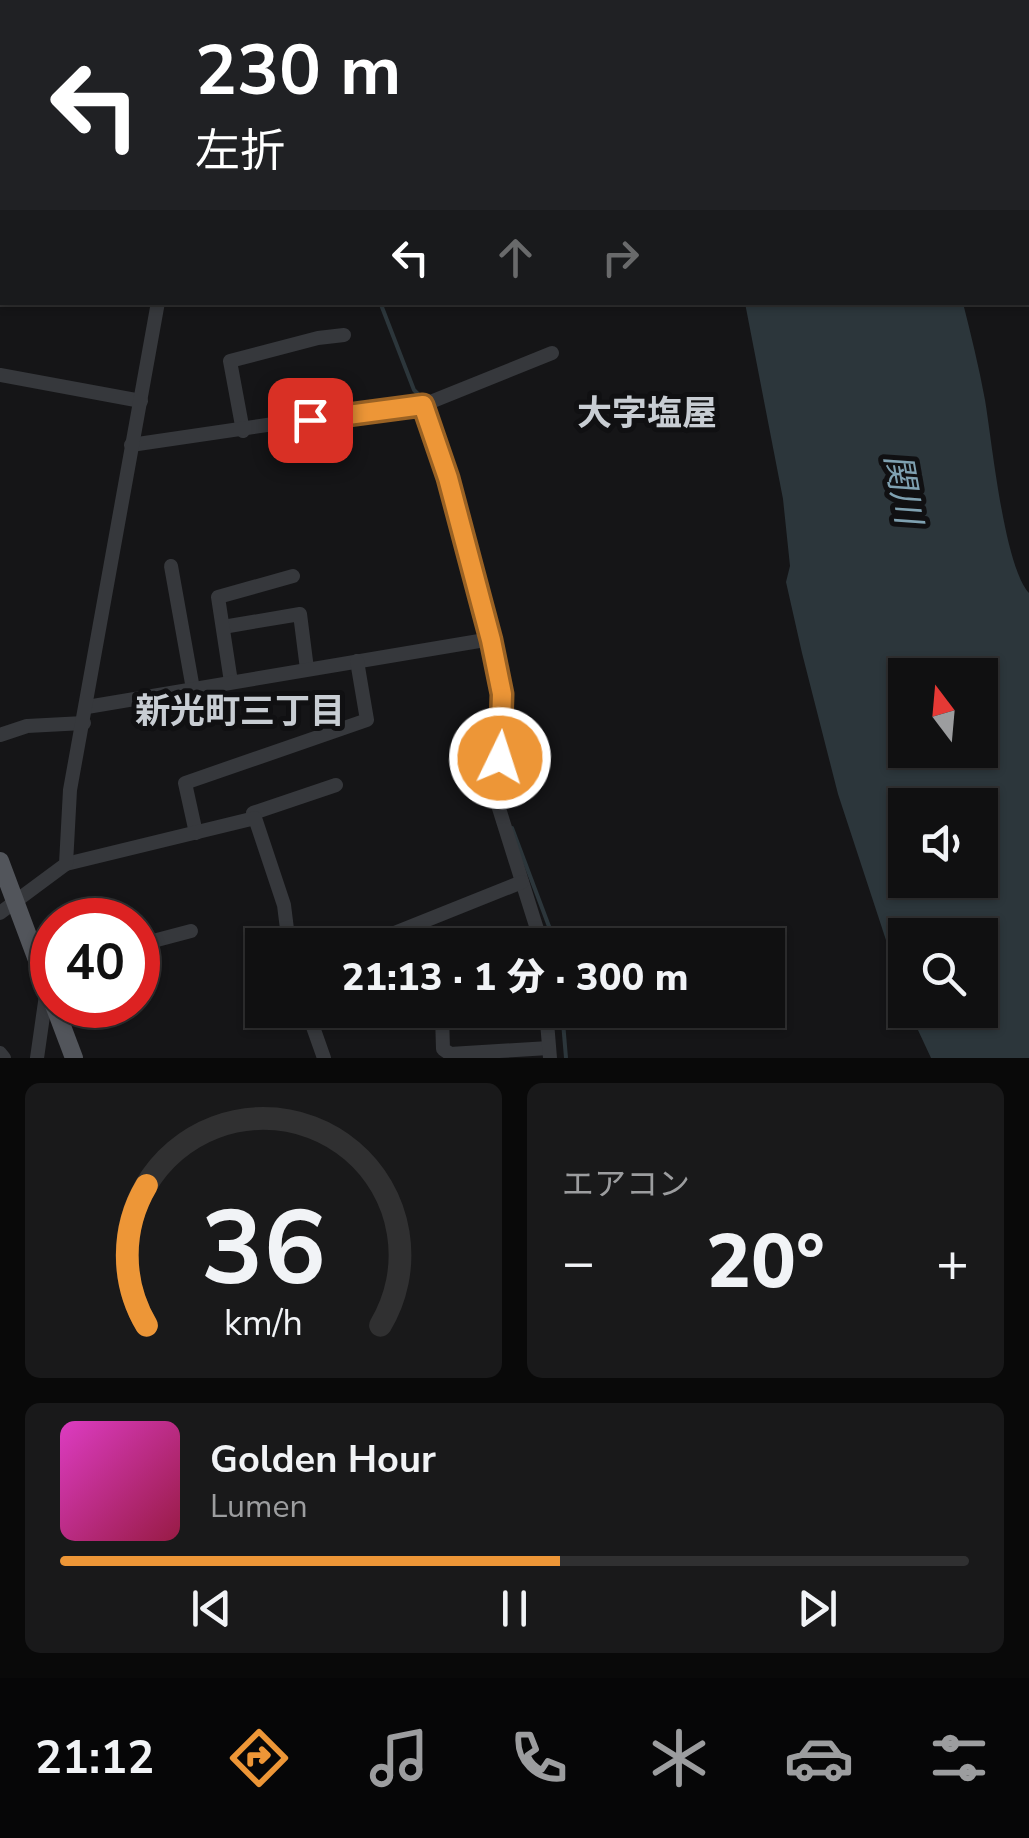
<!DOCTYPE html>
<html lang="ja">
<head>
<meta charset="utf-8">
<style>
	:root { --surface:#101011; --page:#19191a; --text:#f1f3f6; --muted:#9c9d9f; --line:#303031; --accent:#ed9637 }
	body { margin:0; font-family:"Nunito Sans","Noto Sans JP",sans-serif; background:var(--page); color:var(--text); height:100vh; display:flex; flex-direction:column; font-size:38px; white-space:nowrap }
	* { box-sizing:border-box; margin:0 }
	p { font-size:32px; color:var(--muted) }
	.icon { flex:none; width:55px; height:55px; fill:none; stroke:currentColor; stroke-width:2; stroke-linecap:round; stroke-linejoin:round }
	.map { position:relative; height:1058px; overflow:hidden }
	.panel { display:flex; flex-direction:column; gap:25px; padding:25px; background:#090909; flex:1 }
	.panel>* { flex:none }
	.top-card { position:absolute; left:0px; top:0px; width:1030px; height:305px; box-shadow:0 2px 8px #0004,0 0 0 2px var(--line); background:#202124; color:#fff; overflow:hidden }
	.needle { width:65px; rotate:344deg }
	.buttons { position:absolute; left:888px; top:658px; display:grid; gap:20px }
	.buttons a { display:grid; place-items:center; width:110px; height:110px; border-radius:0px; background:var(--surface); box-shadow:0 2px 8px #0004,0 0 0 2px var(--line); font-size:50px }
	.speed { position:absolute; left:30px; top:898px; display:flex; gap:20px; font-size:50px; font-weight:700; text-align:center }
	.speed>* { display:grid; place-content:center; width:130px; height:130px; border-radius:50%; background:var(--surface); box-shadow:0 2px 8px #0004,0 0 0 2px var(--line); line-height:1 }
	.speed .limit { border:15px solid #d22; background:#fff; color:#111 }
	.pin { position:absolute; display:grid; place-items:center; width:85px; height:85px; color:#fff; margin:-42px; border-radius:20px; box-shadow:0 5px 15px #0006 }
	.me { position:absolute; width:110px; margin:-55px; rotate:4deg; stroke-linejoin:round; filter:drop-shadow(0 0 8px #0008) }
	.turn { display:flex; align-items:center; gap:35px; height:210px; padding:0 30px; font-size:45px }
	.turn .icon { width:130px; height:130px; stroke-width:2.5 }
	.turn b { display:block; font-size:70px; line-height:85px }
	.lanes { display:flex; align-items:center; height:95px; padding:0 30px; background:#0003; justify-content:center; gap:50px; direction:ltr }
	.lanes .off { opacity:.35 }
	.big { font-size:75px; font-weight:800; line-height:1.1 }
	.panel .tile { flex:1; display:flex; flex-direction:column; justify-content:center; gap:15px; min-width:0; padding:0 35px; border-radius:15px; background:var(--page) }
	.panel .dial { align-items:center; gap:0 }
	.dial svg { height:260px; overflow:visible; fill:none; stroke:var(--line); stroke-width:7; stroke-linecap:round; text-anchor:middle }
	.dial text { fill:var(--text); stroke:none }
	.song { display:flex; align-items:center; gap:30px }
	.cover { width:120px; height:120px; border-radius:15px; background:linear-gradient(135deg,hsl(310 70% 55%),hsl(340 70% 35%)) }
	.played { height:10px; border-radius:5px; background:linear-gradient(90deg,var(--accent) 55%,var(--line) 55%) }
	.keys { display:flex; justify-content:space-around; direction:ltr }
	.heat { display:flex; justify-content:space-between; align-items:center; font-size:55px; direction:ltr }
	.panel .tiles { flex:1; display:grid; gap:25px; grid-template-columns:1fr 1fr }
	.tile:last-child { grid-column:span 2 }
	.trip { position:absolute; left:245px; top:928px; width:540px; height:100px; border-radius:0px; background:var(--surface); box-shadow:0 2px 8px #0004,0 0 0 2px var(--line); font-weight:800; line-height:100px; text-align:center }
	.tabs { display:flex; height:160px; justify-content:space-around; align-items:center; background:#060607; color:var(--muted) }
	.tabs .icon { width:70px; height:70px }
	.tabs .active { color:var(--accent) }
	.tabs b { font-size:45px; color:var(--text) }
	.map>svg:first-child { display:block }
	.water { fill:#2c363b; fill-rule:evenodd }
	.lines { fill:none; stroke-linecap:round; stroke-linejoin:round }
	.stream { stroke:#2c363b; stroke-width:4 }
	.minor { stroke:#36383c; stroke-width:14 }
	.major { stroke:#52555b; stroke-width:18 }
	.highway { stroke:#62676d; stroke-width:20 }
	.route-casing { stroke:#9a6224; stroke-width:25 }
	.route { stroke:#ed9637; stroke-width:18 }
	.labels { text-anchor:middle; dominant-baseline:central; stroke-width:10; stroke-linejoin:round; paint-order:stroke }
	.neighbourhood-label { font-size:35px; font-weight:bold; fill:#c8cdd3; stroke:#101012 }
	.water-label { font-size:35px; font-style:italic; fill:#7fa1b1; stroke:#101012 }
</style>
</head>
<body>
<div class="map">
<svg width="1029" height="1058" viewBox="0 0 1029 1058">
	<rect width="100%" height="100%" fill="#151517"/>
	<path class="water" d="M 745,303 L 963,303 C 971,335 979,367 985,400 C 992,441 1004,566 1029,593 L 1029,1058 L 931,1058 L 911,1015 L 909,1010 L 980,1010 L 980,935 L 905,935 L 905,998 L 838,794 L 802,653 L 786,582 L 790,566 L 783,499 ZM 905,675 L 980,675 L 980,750 L 905,750 ZM 905,805 L 980,805 L 980,880 L 905,880 Z"/>
	<g class="lines">
		<g class="stream">
			<polyline points="53,0 54,2"/>
			<polyline points="380,302 414,390 424,400"/>
			<polyline points="431,406 453,464 495,619 511,692 513,729 504,805"/>
			<polyline points="512,828 556,945"/>
			<polyline points="562,1010 566,1058"/>
		</g>
		<g class="minor">
			<polyline points="631,0 632,2"/>
			<polyline points="642,0 642,2"/>
			<polyline points="42,2 46,0"/>
			<polyline points="209,2 210,0"/>
			<polyline points="0,18 2,18"/>
			<polyline points="0,375 141,401"/>
			<polyline points="423,405 448,477 491,639 503,712 497,802 542,945"/>
			<polyline points="243,431 230,361 318,338 344,335"/>
			<polyline points="131,445 410,404 423,405 552,353"/>
			<polyline points="171,566 193,689"/>
			<polyline points="223,627 300,614 307,669"/>
			<polyline points="231,682 218,597 293,576"/>
			<polyline points="87,707 491,639"/>
			<polyline points="0,735 27,726 84,723"/>
			<polyline points="255,818 253,813 336,785"/>
			<polyline points="196,833 185,783 367,720 357,661"/>
			<polyline points="66,864 255,818 284,905 289,945"/>
			<polyline points="0,913 66,864 70,790 158,302"/>
			<polyline points="289,942 392,934 522,882"/>
			<polyline points="138,945 191,931"/>
			<polyline points="307,1010 324,1058"/>
			<polyline points="449,1010 442,1015 443,1049 450,1054 549,1048"/>
			<polyline points="449,1010 505,1016 546,1015"/>
			<polyline points="546,1010 550,1058"/>
			<polyline points="0,1053 4,1058"/>
			<polyline points="37,1058 47,988"/>
		</g>
		<g class="major">
			<polyline points="0,861 52,1000"/>
			<polyline points="54,1005 74,1058"/>
		</g>
		<g class="highway">
			<polyline points="221,2 226,0"/>
			<polyline points="256,2 262,0"/>
			<polyline points="0,112 2,111"/>
			<polyline points="0,129 2,128"/>
		</g>
	</g>
	<g class="lines">
		<g class="route-casing">
			<polyline id="route" points="310,420 423,405 448,478 491,640 502,694 500,758"/>
		</g>
		<use href="#route" class="route"/>
	</g>
	<g class="labels">
		<g class="neighbourhood-label">
			<text x="647" y="413">大字塩屋</text>
			<text x="240" y="711">新光町三丁目</text>
		</g>
		<g class="water-label">
			<text transform="translate(903 489) rotate(80)">関川</text>
		</g>
	</g>
</svg>
<div class="buttons">
<a><svg class="needle" viewBox="-14 -14 28 28"><path d="M0-13l5 13h-10z" fill="#e53935"/><path d="M0 13l5-13h-10z" fill="#9c9d9f"/></svg></a>
<a><svg class="icon" aria-label="sound" viewBox="0 0 24 24"><path d="M4 9h4l5-4v14l-5-4H4zM17 9q2 3 0 6"/></svg></a>
<a><svg class="icon" aria-label="search" viewBox="0 0 24 24"><circle cx="10" cy="10" r="6"/><path d="M15 15l6 6"/></svg></a>
</div>
<div class="speed"><div class="limit">40</div></div>
<div class="pin" style="left:310px;top:420px;background:#d93025"><svg class="icon" aria-label="arrive" viewBox="0 0 24 24"><path d="M6 21V4h12l-3 4 3 4H6"/></svg></div>
<svg class="me" style="left:500px;top:758px" viewBox="-20 -20 40 40"><circle r="17" fill="#ed9637" stroke="#fff" stroke-width="3"/><path d="M0-11L8 9 0 5-8 9z" fill="#fff"/></svg>
<div class="trip">21:13 · 1 分 · 300 m</div>
<div class="top-card">
<div class="turn"><svg class="icon" aria-label="left" viewBox="0 0 24 24"><path d="M17 20v-9H6M10 6l-5 5 5 5"/></svg><div><b>230 m</b>左折</div></div>
<div class="lanes"><svg class="icon" aria-label="left" viewBox="0 0 24 24"><path d="M17 20v-9H6M10 6l-5 5 5 5"/></svg><svg class="icon off" aria-label="ahead" viewBox="0 0 24 24"><path d="M12 20V5M6 11l6-6 6 6"/></svg><svg class="icon off" aria-label="right" viewBox="0 0 24 24"><path d="M7 20v-9h11M14 6l5 5-5 5"/></svg></div>
</div>
</div>
<section class="panel">
<div class="tiles">
<div class="tile dial"><svg viewBox="0 0 100 80">
<path d="M14 69A42 42 0 1 1 86 69"/>
<path d="M14 69A42 42 0 0 1 14 26" stroke="#ed9637"/>
<text x="50" y="56" font-size="32" font-weight="700">36</text>
<text x="50" y="72" font-size="11">km/h</text>
</svg></div>
<div class="tile"><p>エアコン</p>
<div class="heat"><a>−</a><b class="big">20°</b><a>+</a></div>
</div>
<div class="tile">
<div class="song"><i class="cover"></i><div><b>Golden Hour</b><p>Lumen</p></div></div>
<div class="played"></div>
<div class="keys"><svg class="icon" aria-label="previous" viewBox="0 0 24 24"><path d="M18 5L8 12l10 7zM5 5v14"/></svg><svg class="icon" aria-label="pause" viewBox="0 0 24 24"><path d="M8 5v14M16 5v14"/></svg><svg class="icon" aria-label="next" viewBox="0 0 24 24"><path d="M6 5l10 7-10 7zM19 5v14"/></svg></div>
</div>
</div>
</section>
<nav class="tabs">
<b>21:12</b>
<svg class="icon active" aria-label="directions" viewBox="0 0 24 24"><path d="M12 3l9 9-9 9-9-9zM9 14v-3h6M13 9l2 2-2 2"/></svg>
<svg class="icon" aria-label="music" viewBox="0 0 24 24"><path d="M9 18V5l10-2v13"/><circle cx="6" cy="18" r="3"/><circle cx="16" cy="16" r="3"/></svg>
<svg class="icon" aria-label="phone" viewBox="0 0 24 24"><path d="M5 4h4l2 5-3 2q2 4 5 5l2-3 5 2v4C11 20 4 13 5 4z"/></svg>
<svg class="icon" aria-label="climate" viewBox="0 0 24 24"><path d="M12 3v18M4 7l16 10M4 17L20 7"/></svg>
<svg class="icon" aria-label="car" viewBox="0 0 24 24"><path d="M5 17H2v-5l4-1 3-4h7l3 4 3 1v5h-3M9 17h6M6 11h13"/><circle cx="7" cy="17" r="2"/><circle cx="17" cy="17" r="2"/></svg>
<svg class="icon" aria-label="filters" viewBox="0 0 24 24"><path d="M4 7h16M4 17h16"/><circle cx="9" cy="7" r="2"/><circle cx="15" cy="17" r="2"/></svg>
</nav>
</body>
</html>
